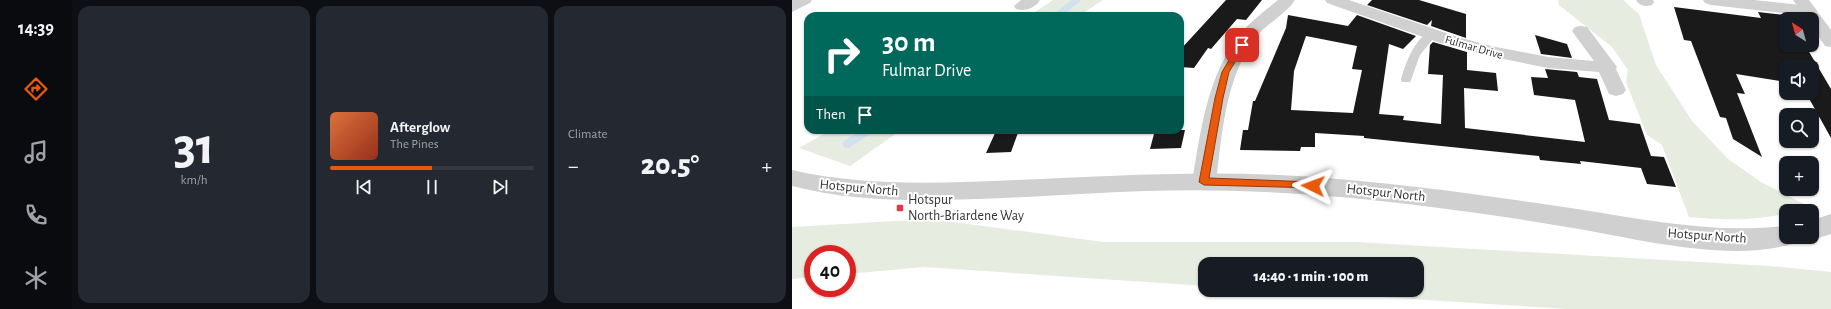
<!DOCTYPE html>
<html lang="en">
<head>
<meta charset="utf-8">
<style>
	:root { --surface:#171b24; --page:#242831; --text:#f1f3f6; --muted:#9ea1a6; --line:#363941; --accent:#ea580c }
	body { margin:0; font-family:"Alegreya Sans",sans-serif; background:var(--page); color:var(--text); height:100vh; display:flex; flex-direction:column; font-size:15px; white-space:nowrap }
	* { box-sizing:border-box; margin:0 }
	p { font-size:13px; color:var(--muted) }
	.icon { flex:none; width:22px; height:22px; fill:none; stroke:currentColor; stroke-width:2; stroke-linecap:round; stroke-linejoin:round }
	.map { position:relative; flex:1; overflow:hidden }
	.sheet { display:flex; flex-direction:column; gap:6px; padding:6px; background:#0d0f14; width:720px }
	.sheet>* { flex:none }
	.banner { position:absolute; left:12px; top:12px; width:380px; height:122px; border-radius:12px; box-shadow:0 1px 3px #0004; background:#00695c; color:#fff; overflow:hidden }
	.needle { width:26px; rotate:323deg }
	.fabs { position:absolute; left:987px; top:12px; display:grid; gap:8px }
	.fabs a { display:grid; place-items:center; width:40px; height:40px; border-radius:8px; background:var(--surface); box-shadow:0 1px 3px #0004; font-size:20px }
	.speed { position:absolute; left:12px; top:245px; display:flex; gap:8px; font-size:20px; font-weight:700; text-align:center }
	.speed>* { display:grid; place-content:center; width:52px; height:52px; border-radius:50%; background:var(--surface); box-shadow:0 1px 3px #0004; line-height:1 }
	.speed .limit { border:6px solid #d22; background:#fff; color:#111 }
	.pin { position:absolute; display:grid; place-items:center; width:34px; height:34px; color:#fff; margin:-17px; border-radius:8px; box-shadow:0 2px 6px #0006 }
	.me { position:absolute; width:44px; margin:-22px; rotate:273deg; stroke-linejoin:round; filter:drop-shadow(0 0 3px #0008) }
	.turn { display:flex; align-items:center; gap:14px; height:84px; padding:0 12px; font-size:18px }
	.turn .icon { width:52px; height:52px; stroke-width:2.5 }
	.turn b { display:block; font-size:28px; line-height:34px }
	.then { display:flex; align-items:center; height:38px; padding:0 12px; background:#0003; gap:8px; font-size:15px }
	.big { font-size:30px; font-weight:800; line-height:1.1 }
	.sheet .widget { flex:1; display:flex; flex-direction:column; justify-content:center; gap:6px; min-width:0; padding:0 14px; border-radius:12px; background:var(--page) }
	.sheet .dial { align-items:center; gap:0 }
	.dial b { font-size:52px; line-height:1 }
	.song { display:flex; align-items:center; gap:12px }
	.cover { width:48px; height:48px; border-radius:6px; background:linear-gradient(135deg,hsl(20 70% 55%),hsl(10 70% 35%)) }
	.played { height:4px; border-radius:2px; background:linear-gradient(90deg,var(--accent) 50%,var(--line) 50%) }
	.keys { display:flex; justify-content:space-around; direction:ltr }
	.heat { display:flex; justify-content:space-between; align-items:center; font-size:22px; direction:ltr }
	.sheet .tiles { flex:1; display:grid; gap:6px; grid-template-columns:repeat(3,1fr) }
	.trip { position:absolute; left:406px; top:257px; width:226px; height:40px; border-radius:12px; background:var(--surface); box-shadow:0 1px 3px #0004; font-weight:800; line-height:40px; text-align:center }
	main { display:flex; flex:1; min-height:0 }
	.tabs { display:flex; flex-direction:column; width:72px; justify-content:space-around; align-items:center; background:#090b0e; color:var(--muted) }
	.tabs .icon { width:28px; height:28px }
	.tabs .selected { color:var(--accent) }
	.tabs b { font-size:18px; color:var(--text) }
	.map>svg:first-child { display:block }
	.green { fill:#e6ecdf }
	.lines { fill:none; stroke-linecap:round; stroke-linejoin:round }
	.stream-far1 { stroke:#cfe2ee; stroke-width:6 }
	.stream { stroke:#cfe2ee; stroke-width:8 }
	.building { fill:#1a1a1a; fill-rule:evenodd }
	.service { fill:#d0d0d0; fill-rule:evenodd }
	.minor { fill:#d0d0d0; fill-rule:evenodd }
	.tertiary { fill:#d0d0d0; fill-rule:evenodd }
	.route { fill:#ea580c; stroke:#983908 }
	.poi-dot { fill:#e63946; stroke:#fff; stroke-width:1.5 }
	.labels { text-anchor:middle; dominant-baseline:central; stroke-width:4; stroke-linejoin:round; paint-order:stroke }
	.far-street-label { font-size:12px; fill:#333; stroke:#fff }
	.street-label { font-size:14px; fill:#333; stroke:#fff }
	.poi-label { font-size:14px; fill:#333; stroke:#fff; text-anchor:start }
</style>
</head>
<body>
<main>
<nav class="tabs">
<b>14:39</b>
<svg class="icon selected" aria-label="directions" viewBox="0 0 24 24"><path d="M12 3l9 9-9 9-9-9zM9 14v-3h6M13 9l2 2-2 2"/></svg>
<svg class="icon" aria-label="music" viewBox="0 0 24 24"><path d="M9 18V5l10-2v13"/><circle cx="6" cy="18" r="3"/><circle cx="16" cy="16" r="3"/></svg>
<svg class="icon" aria-label="phone" viewBox="0 0 24 24"><path d="M5 4h4l2 5-3 2q2 4 5 5l2-3 5 2v4C11 20 4 13 5 4z"/></svg>
<svg class="icon" aria-label="climate" viewBox="0 0 24 24"><path d="M12 3v18M4 7l16 10M4 17L20 7"/></svg>
</nav>
<section class="sheet">
<div class="tiles">
<div class="widget dial"><b>31</b><p>km/h</p></div>
<div class="widget">
<div class="song"><i class="cover"></i><div><b>Afterglow</b><p>The Pines</p></div></div>
<div class="played"></div>
<div class="keys"><svg class="icon" aria-label="previous" viewBox="0 0 24 24"><path d="M18 5L8 12l10 7zM5 5v14"/></svg><svg class="icon" aria-label="pause" viewBox="0 0 24 24"><path d="M8 5v14M16 5v14"/></svg><svg class="icon" aria-label="next" viewBox="0 0 24 24"><path d="M6 5l10 7-10 7zM19 5v14"/></svg></div>
</div>
<div class="widget"><p>Climate</p>
<div class="heat"><a>−</a><b class="big">20.5°</b><a>+</a></div>
</div>
</div>
</section>
<div class="map">
<svg width="1039" height="309" viewBox="0 0 1039 309">
	<rect width="100%" height="100%" fill="#fff"/>
	<g class="green">
		<polygon points="261,0 311,0 287,16 237,16"/>
		<path d="M 766,0 L 831,0 L 847,14 L 864,65 L 900,121 L 936,159 L 969,182 L 1014,205 L 999,211 L 994,211 L 992,214 C 956,221 933,220 897,217 L 870,145 L 855,135 L 834,82 L 836,70 L 820,47 L 767,5 Z"/>
		<polygon points="39,130 109,130 58,166 7,148"/>
		<polygon points="139,219 311,242 563,242 977,266 1039,272 1039,309 776,309 477,290 625,290 625,264 413,264 413,286 132,267 55,274 55,254 21,254 21,277 0,279 0,227"/>
	</g>
	<g class="lines">
		<g class="stream-far1">
			<polyline points="264,16 285,0"/>
			<polyline points="72,133 77,130"/>
		</g>
		<polyline class="stream" points="55,144 74,132"/>
	</g>
	<g class="building">
		<polygon points="434,0 470,0 454,20 445,19 419,49 416,48 402,68 388,67 388,50"/>
		<polygon points="580,0 627,0 674,14 674,38 639,26 640,20 635,25 575,5"/>
		<polygon points="882,7 969,18 966,12 993,15 996,19 994,19 994,45 1013,45 1039,89 1039,138 1014,93 1020,93 1020,67 994,67 994,82 944,74 953,94 945,93 970,157 941,139 934,118 928,117 899,41 892,40"/>
		<path d="M 496,15 L 556,26 L 565,15 L 624,36 L 611,49 L 597,44 L 587,114 L 612,116 L 611,120 L 649,124 L 651,75 L 636,74 L 638,45 L 641,42 L 675,52 L 675,70 L 704,73 L 706,91 L 672,88 L 673,128 L 793,142 L 783,100 L 742,95 L 739,77 L 756,78 L 753,69 L 785,72 L 787,77 L 805,79 L 817,120 L 848,124 L 859,156 L 872,157 L 884,187 L 855,184 L 849,168 L 788,161 L 789,164 L 748,160 L 747,156 L 572,138 L 572,136 L 523,133 L 523,147 L 509,147 L 508,151 L 448,150 L 451,130 L 456,130 L 461,101 L 463,101 L 494,28 ZM 514,36 L 565,46 L 560,69 L 570,70 L 561,113 L 499,110 L 502,71 Z"/>
		<polygon points="743,35 775,44 780,58 749,54"/>
		<polygon points="227,130 219,152 194,153 204,131"/>
		<polygon points="363,130 393,130 389,148 358,149"/>
	</g>
	<g class="lines">
		<path class="service" d="M 640,31 L 645,34 L 628,55 L 619,80 L 618,82 L 610,82 L 609,80 C 612,66 624,35 640,31 Z"/>
		<g class="minor">
			<polygon points="0,0 20,0 18,3 0,12"/>
			<path d="M 229,0 L 248,0 C 243,8 233,12 224,9 L 222,6 Z"/>
			<path d="M 486,0 L 503,0 C 492,16 472,25 461,41 C 433,82 430,134 424,182 L 420,188 L 412,190 L 404,188 L 400,182 C 409,130 415,75 449,33 C 460,20 473,11 486,0 Z"/>
			<polygon points="533,0 557,0 666,37 699,46 756,57 802,61 780,31 783,27 789,26 795,27 825,67 824,69 834,90 831,94 824,96 817,94 807,72 756,68 692,55 654,45 535,3"/>
			<path d="M 844,0 L 861,0 L 862,2 L 860,5 C 852,7 848,6 844,0 Z"/>
			<polygon points="911,0 962,0 1017,6 1023,8 1025,11 1023,14 1017,16 919,5 913,3"/>
		</g>
		<g class="tertiary">
			<polygon points="1001,0 1017,0 1039,30 1039,47 1033,46 1020,27 1020,19 1014,19"/>
			<path d="M 0,170 C 74,187 149,183 225,180 C 318,176 412,170 506,176 C 599,182 692,195 785,209 C 855,220 923,234 994,226 L 994,237 L 1006,237 L 1003,243 C 941,263 850,240 787,229 C 741,221 694,214 647,208 C 549,195 452,188 354,191 C 298,193 242,197 186,199 C 123,201 62,202 0,186 Z"/>
			<polygon points="1039,214 1039,234 1020,240 1011,237 1020,237 1020,220"/>
		</g>
	</g>
	<polygon class="route" points="450,43 453,45 437,72 431,98 417,178 521,182 525,186 524,188 412,185 407,182 423,98 430,72 446,45"/>
	<rect class="poi-dot" x="104" y="204" width="8" height="8" rx="2"/>
	<g class="labels">
		<g class="far-street-label">
			<text transform="translate(682 47) rotate(16)">Fulmar Drive</text>
		</g>
		<g class="street-label">
			<text transform="translate(67 188) rotate(5)">Hotspur North</text>
			<text transform="translate(594 193) rotate(6)">Hotspur North</text>
			<text transform="translate(915 236) rotate(4)">Hotspur North</text>
		</g>
		<g class="poi-label">
			<text x="116" y="200">Hotspur<tspan x="116" dy="16">North-Briardene Way</tspan></text>
		</g>
	</g>
</svg>
<div class="fabs">
<a><svg class="needle" viewBox="-14 -14 28 28"><path d="M0-13l5 13h-10z" fill="#e53935"/><path d="M0 13l5-13h-10z" fill="#9ea1a6"/></svg></a>
<a><svg class="icon" aria-label="sound" viewBox="0 0 24 24"><path d="M4 9h4l5-4v14l-5-4H4zM17 9q2 3 0 6"/></svg></a>
<a><svg class="icon" aria-label="search" viewBox="0 0 24 24"><circle cx="10" cy="10" r="6"/><path d="M15 15l6 6"/></svg></a>
<a>+</a>
<a>−</a>
</div>
<div class="speed"><div class="limit">40</div></div>
<div class="pin" style="left:450px;top:45px;background:#d93025"><svg class="icon" aria-label="arrive" viewBox="0 0 24 24"><path d="M6 21V4h12l-3 4 3 4H6"/></svg></div>
<svg class="me" style="left:521px;top:186px" viewBox="-20 -20 40 40"><path d="M0-17L14 15 0 8-14 15z" fill="#ea580c" stroke="#fff" stroke-width="4"/></svg>
<div class="trip">14:40 · 1 min · 100 m</div>
<div class="banner">
<div class="turn"><svg class="icon" aria-label="right" viewBox="0 0 24 24"><path d="M7 20v-9h11M14 6l5 5-5 5"/></svg><div><b>30 m</b>Fulmar Drive</div></div>
<div class="then">Then<svg class="icon" aria-label="arrive" viewBox="0 0 24 24"><path d="M6 21V4h12l-3 4 3 4H6"/></svg></div>
</div>
</div>
</main>
</body>
</html>
